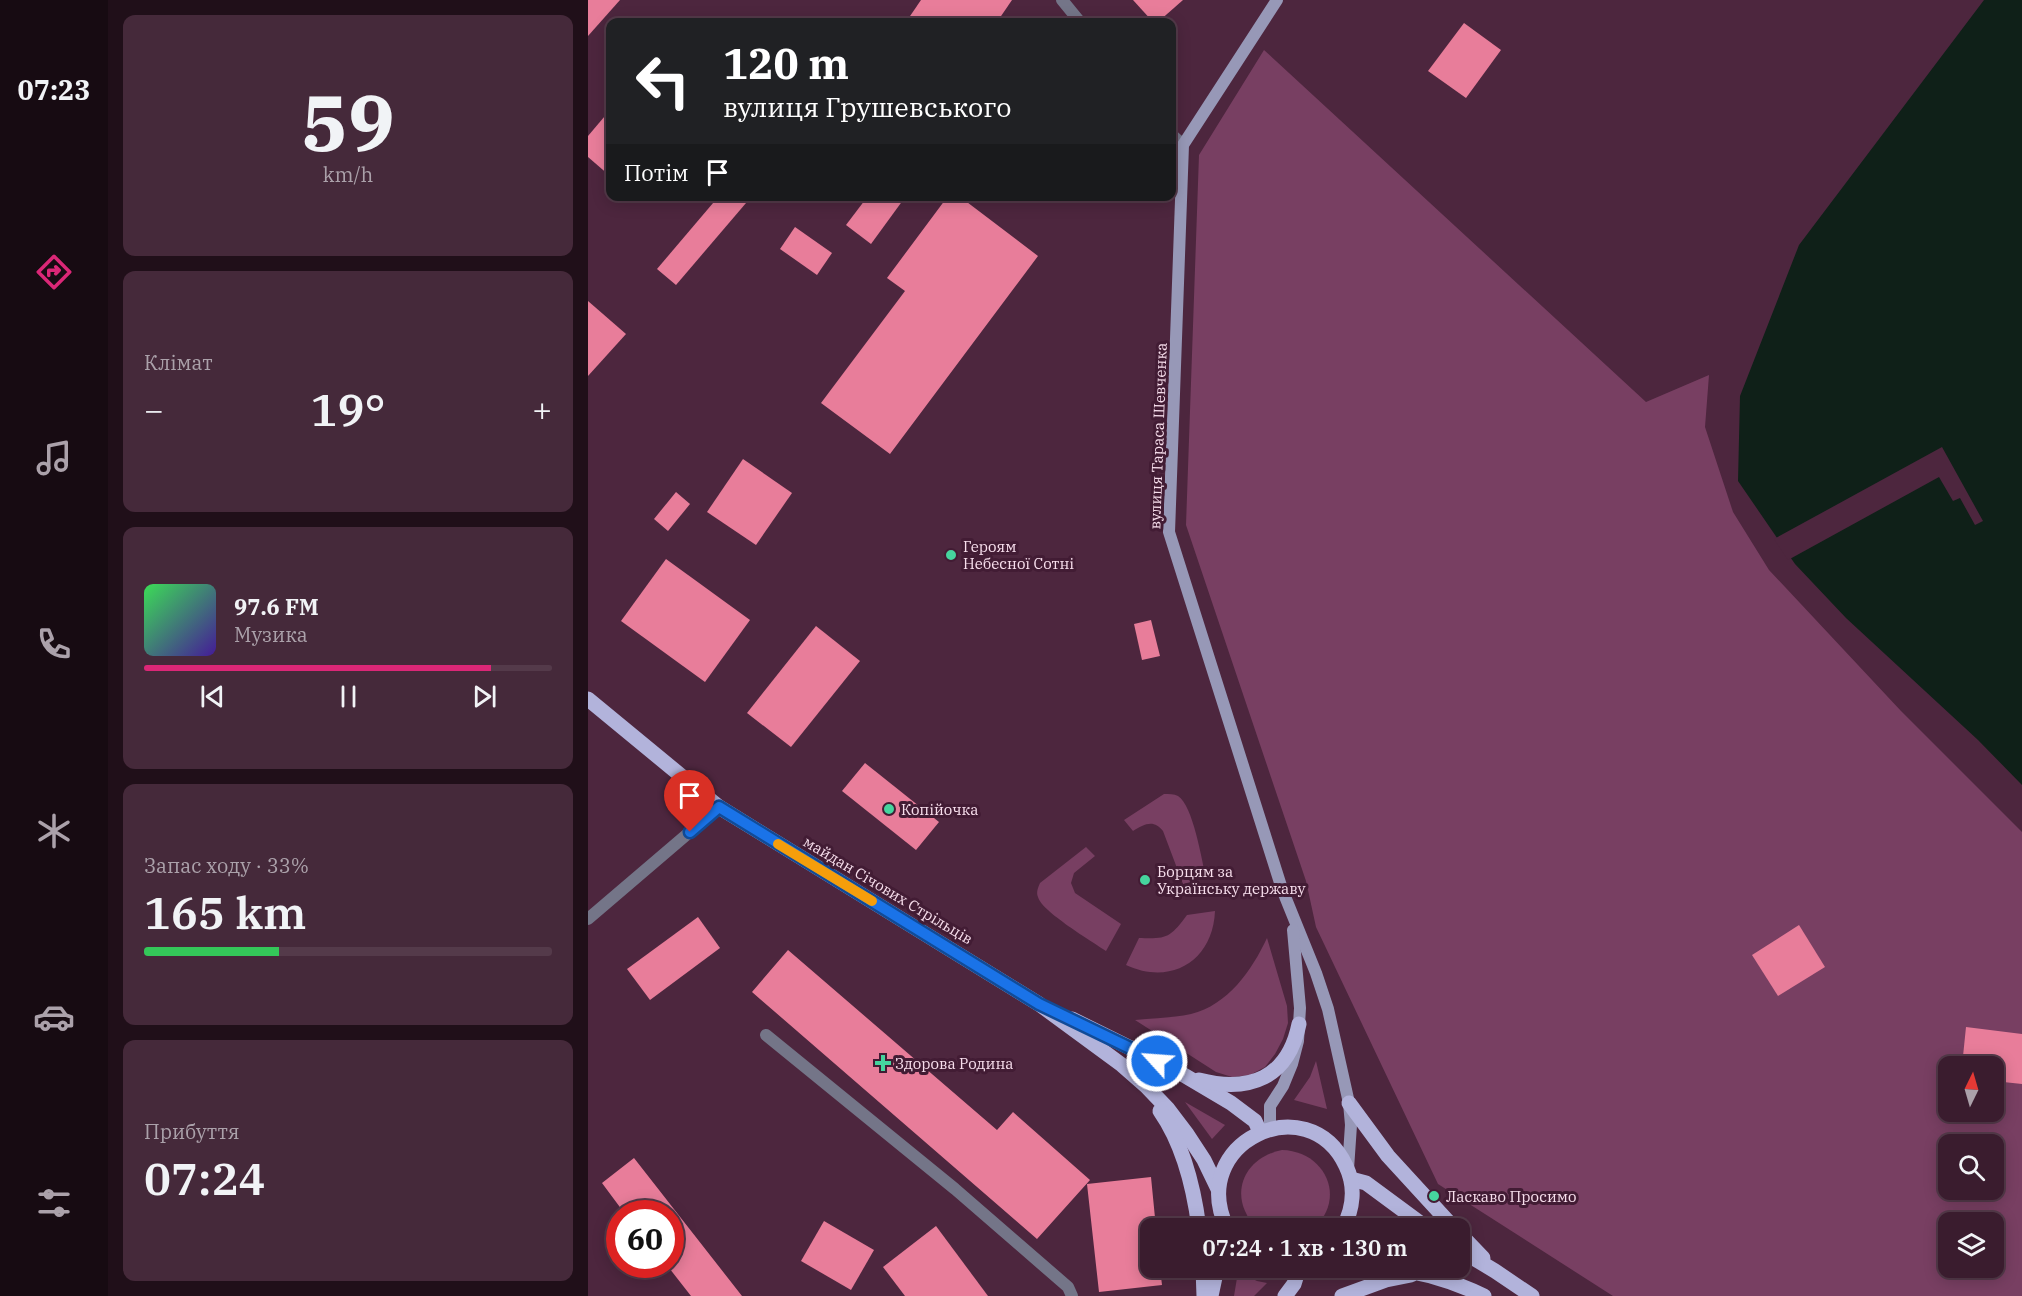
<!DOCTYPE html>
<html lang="uk">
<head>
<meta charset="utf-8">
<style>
	:root { --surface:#3a1c2e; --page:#45293a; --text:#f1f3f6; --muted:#aba1aa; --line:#543a4a; --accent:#db2777 }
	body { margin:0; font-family:"IBM Plex Serif",serif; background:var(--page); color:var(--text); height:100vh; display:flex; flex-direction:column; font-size:22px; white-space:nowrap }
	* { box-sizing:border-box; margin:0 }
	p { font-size:20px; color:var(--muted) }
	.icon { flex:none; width:33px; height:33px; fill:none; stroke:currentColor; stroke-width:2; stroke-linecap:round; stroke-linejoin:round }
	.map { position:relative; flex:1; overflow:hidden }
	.details { display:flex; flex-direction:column; gap:15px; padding:15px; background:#200f19; width:480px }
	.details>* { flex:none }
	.banner { position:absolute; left:18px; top:18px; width:570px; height:183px; border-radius:12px; box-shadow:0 3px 15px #0003,0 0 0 2px var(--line); background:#202124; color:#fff; overflow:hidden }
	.needle { width:39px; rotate:5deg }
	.tools { position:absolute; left:1350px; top:1056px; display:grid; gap:12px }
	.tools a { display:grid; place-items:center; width:66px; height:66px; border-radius:12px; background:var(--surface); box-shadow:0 3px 15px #0003,0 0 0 2px var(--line); font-size:30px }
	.speed { position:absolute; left:18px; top:1200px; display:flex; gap:12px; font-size:30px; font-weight:700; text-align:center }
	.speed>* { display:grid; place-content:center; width:78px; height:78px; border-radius:50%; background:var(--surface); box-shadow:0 3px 15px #0003,0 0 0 2px var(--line); line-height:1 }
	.speed .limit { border:9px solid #d22; background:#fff; color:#111 }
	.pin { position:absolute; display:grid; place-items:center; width:51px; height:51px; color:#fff; margin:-62px -26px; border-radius:50% 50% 50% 0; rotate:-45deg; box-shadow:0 0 6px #0007 }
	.pin .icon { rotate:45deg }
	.me { position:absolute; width:66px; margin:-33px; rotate:296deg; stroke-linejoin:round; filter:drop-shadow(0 0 4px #0008) }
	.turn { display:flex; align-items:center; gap:21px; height:126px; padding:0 18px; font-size:27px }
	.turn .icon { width:78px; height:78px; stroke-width:2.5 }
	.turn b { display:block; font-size:42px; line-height:51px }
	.then { display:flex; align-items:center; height:57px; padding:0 18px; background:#0003; gap:12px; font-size:22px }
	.big { font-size:45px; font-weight:600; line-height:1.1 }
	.details .tile { flex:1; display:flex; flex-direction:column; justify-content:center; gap:9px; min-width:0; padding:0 21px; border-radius:12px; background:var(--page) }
	.details .dial { align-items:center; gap:0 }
	.dial b { font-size:78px; line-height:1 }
	.song { display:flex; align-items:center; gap:18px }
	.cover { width:72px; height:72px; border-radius:9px; background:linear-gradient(135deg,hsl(130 70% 55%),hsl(260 70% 35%)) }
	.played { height:6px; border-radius:3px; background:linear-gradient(90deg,var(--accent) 85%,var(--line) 85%) }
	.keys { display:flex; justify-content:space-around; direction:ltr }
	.heat { display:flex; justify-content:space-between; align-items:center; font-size:33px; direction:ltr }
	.charge { height:9px; border-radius:4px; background:linear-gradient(90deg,#34c759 33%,var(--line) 0) }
	.trip { position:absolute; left:552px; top:1218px; width:330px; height:60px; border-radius:12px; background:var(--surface); box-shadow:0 3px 15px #0003,0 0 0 2px var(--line); font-weight:600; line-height:60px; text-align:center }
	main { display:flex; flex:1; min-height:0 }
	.tabs { display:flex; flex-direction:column; width:108px; justify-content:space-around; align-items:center; background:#170b12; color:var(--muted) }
	.tabs .icon { width:42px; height:42px }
	.tabs .selected { color:var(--accent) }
	.tabs b { font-size:27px; color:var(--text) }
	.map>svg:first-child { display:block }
	.green { fill:#783f62; fill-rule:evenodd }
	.water { fill:#0f2018 }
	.pier { fill:#4d263e }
	.building { fill:#e87d9a }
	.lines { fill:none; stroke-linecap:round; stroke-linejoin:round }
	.lane { stroke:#747588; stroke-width:12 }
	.street { stroke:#747588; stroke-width:12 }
	.secondary { stroke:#9798b7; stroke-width:12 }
	.primary { stroke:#b2b3db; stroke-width:15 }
	.route-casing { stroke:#114b97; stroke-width:15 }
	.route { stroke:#1a73e8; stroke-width:10 }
	.slow { stroke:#f59e0b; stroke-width:10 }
	.poi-dot { fill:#46d49e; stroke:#421c34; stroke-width:2 }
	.labels { text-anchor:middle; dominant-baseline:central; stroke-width:6; stroke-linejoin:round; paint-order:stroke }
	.street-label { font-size:15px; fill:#f8dfed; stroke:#421c34 }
	.poi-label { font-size:15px; fill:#f8dfed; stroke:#421c34; text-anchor:start }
</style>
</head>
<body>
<main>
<nav class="tabs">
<b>07:23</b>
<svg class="icon selected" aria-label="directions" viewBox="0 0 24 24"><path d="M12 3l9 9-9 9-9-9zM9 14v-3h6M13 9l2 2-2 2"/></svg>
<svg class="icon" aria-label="music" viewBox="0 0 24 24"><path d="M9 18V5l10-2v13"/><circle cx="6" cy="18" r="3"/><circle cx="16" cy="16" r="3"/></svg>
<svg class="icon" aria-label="phone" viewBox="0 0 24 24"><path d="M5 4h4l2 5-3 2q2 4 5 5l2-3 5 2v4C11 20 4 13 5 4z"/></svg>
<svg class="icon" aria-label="climate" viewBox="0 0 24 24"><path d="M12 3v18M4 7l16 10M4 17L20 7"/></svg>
<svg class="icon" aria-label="car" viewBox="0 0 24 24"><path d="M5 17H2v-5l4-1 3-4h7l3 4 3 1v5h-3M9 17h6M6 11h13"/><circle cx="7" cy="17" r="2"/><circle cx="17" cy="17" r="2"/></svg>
<svg class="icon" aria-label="filters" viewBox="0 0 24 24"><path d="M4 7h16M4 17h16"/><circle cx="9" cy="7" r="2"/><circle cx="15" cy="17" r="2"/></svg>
</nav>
<section class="details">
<div class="tile dial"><b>59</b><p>km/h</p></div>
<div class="tile"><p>Клімат</p>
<div class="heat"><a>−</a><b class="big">19°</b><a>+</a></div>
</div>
<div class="tile">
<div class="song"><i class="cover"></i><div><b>97.6 FM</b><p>Музика</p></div></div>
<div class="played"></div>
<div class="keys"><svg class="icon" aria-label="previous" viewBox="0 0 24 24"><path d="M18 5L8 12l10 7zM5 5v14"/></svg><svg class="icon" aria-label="pause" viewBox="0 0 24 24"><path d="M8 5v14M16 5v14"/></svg><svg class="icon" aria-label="next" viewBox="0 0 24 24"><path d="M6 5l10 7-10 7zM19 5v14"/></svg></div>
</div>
<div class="tile"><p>Запас ходу · 33%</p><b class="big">165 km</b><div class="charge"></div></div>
<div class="tile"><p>Прибуття</p><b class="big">07:24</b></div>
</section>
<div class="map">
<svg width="1434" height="1296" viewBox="0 0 1434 1296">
	<rect width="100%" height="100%" fill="#4d263e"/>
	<g class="green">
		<path d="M 676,50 L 1058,402 L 1121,375 L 1117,427 L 1145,512 L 1181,570 L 1313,711 L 1434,832 L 1434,1296 L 1025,1296 L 850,1184 L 728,927 L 718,881 L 598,525 L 611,155 ZM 1360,1066 L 1406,1066 L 1406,1112 L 1360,1112 ZM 1360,1144 L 1406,1144 L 1406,1190 L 1360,1190 ZM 1360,1222 L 1406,1222 L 1406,1268 L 1360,1268 Z"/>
		<path d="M 576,794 C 581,794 586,794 590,796 C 605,805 614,861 618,878 L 595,884 L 575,831 C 566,819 556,824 545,831 L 536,820 Z"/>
		<path d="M 498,847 L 507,856 L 486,873 L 483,883 L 487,893 L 533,924 L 518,951 C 505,942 453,911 450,897 C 448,892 450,888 452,883 Z"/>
		<path d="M 627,911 C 625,961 583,986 538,965 L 551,938 C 579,939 582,938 599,915 Z"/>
		<path d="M 679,938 L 699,1006 L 700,1023 L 695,1039 L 687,1054 L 677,1067 L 662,1075 L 644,1077 L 628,1072 L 547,1020 C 566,1018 585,1018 603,1014 C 640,1005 664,970 679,938 Z"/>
		<polygon points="728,1061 739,1109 706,1100 722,1077"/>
		<polygon points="597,1102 637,1125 624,1139"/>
		<path d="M 694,1150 C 737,1151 759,1198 726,1228 L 669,1228 C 639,1198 654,1158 694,1150 Z"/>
		<polygon points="650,1272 669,1281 679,1283 666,1296 646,1296"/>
	</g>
	<polygon class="water" points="1396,0 1434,0 1434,785 1390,740 1258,618 1207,564 1150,481 1152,396 1211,245"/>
	<polygon class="pier" points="1354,447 1395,521 1387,525 1372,498 1365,501 1351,477 1200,560 1186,539"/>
	<g class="building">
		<polygon points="0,0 32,0 0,36"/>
		<polygon points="333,0 424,0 409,22 318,22"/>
		<polygon points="545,0 595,0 570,22 565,22"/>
		<polygon points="876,23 913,50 878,98 840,71"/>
		<polygon points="22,110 22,176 0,157 0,136"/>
		<polygon points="131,196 164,196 88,285 69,269"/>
		<polygon points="280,196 318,196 283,244 258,225"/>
		<polygon points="360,196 371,196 450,256 302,454 233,403 317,291 299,278"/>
		<polygon points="207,227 244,253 229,275 192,249"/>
		<polygon points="0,301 38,334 0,376"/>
		<polygon points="155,459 204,493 168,545 119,512"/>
		<polygon points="88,492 102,504 80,531 66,519"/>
		<polygon points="78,559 162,620 117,682 33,621"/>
		<polygon points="563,620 572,656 554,660 546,624"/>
		<polygon points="228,626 272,661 203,747 159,713"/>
		<polygon points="277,763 351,822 328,850 254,791"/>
		<polygon points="110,917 132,948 62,1000 39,969"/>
		<polygon points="1211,925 1237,967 1190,996 1164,955"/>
		<polygon points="200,950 409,1130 425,1112 502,1180 449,1239 164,992"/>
		<polygon points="1378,1027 1434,1034 1434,1084 1406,1081 1406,1066 1374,1066"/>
		<polygon points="46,1158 154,1296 103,1296 78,1264 82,1264 82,1214 37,1214 14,1183"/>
		<polygon points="563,1177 568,1228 562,1228 562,1268 572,1268 574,1285 511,1292 499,1184"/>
		<polygon points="236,1221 286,1250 263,1290 213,1261"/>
		<polygon points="348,1226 400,1296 317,1296 295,1267"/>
	</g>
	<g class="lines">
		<polyline class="lane" points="178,1035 367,1189 480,1287 484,1296"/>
		<g class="street">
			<polyline points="474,0 492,22"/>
			<polyline points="584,135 595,145"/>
			<polyline points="0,919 131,807"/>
		</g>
		<g class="secondary">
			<polyline points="689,0 595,145 581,532 694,889 728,973 740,1009 761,1103 763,1125 760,1169"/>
			<polyline points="682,1129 682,1106 695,1086 704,1064 710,1041 712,1008 705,930"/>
		</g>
		<g class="primary">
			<polyline points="0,699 131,807 451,1004 534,1065 558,1086 580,1109 599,1134 616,1160 630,1189"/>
			<polyline points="484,1019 589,1071 643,1103 667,1121 672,1132"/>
			<path d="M 611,1080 C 662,1093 700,1078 711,1024"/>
			<polyline points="761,1103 800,1156 866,1228"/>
			<path d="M 572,1111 C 595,1144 606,1189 611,1228"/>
			<polyline points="763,1179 778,1183 839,1228"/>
			<path d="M 639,1228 C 598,1143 720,1085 758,1166 C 768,1187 765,1209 755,1228"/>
			<polyline points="872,1234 895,1258"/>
			<polyline points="872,1250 907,1271 944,1296"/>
			<polyline points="615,1268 616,1296"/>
			<path d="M 802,1268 C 836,1272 865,1281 896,1296"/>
			<polyline points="623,1296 629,1268"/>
			<polyline points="697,1296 706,1284 711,1268"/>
			<polyline points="754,1296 798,1280 823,1275"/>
		</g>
	</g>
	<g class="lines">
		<g class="route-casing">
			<polyline id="route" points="102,832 131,807 451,1004 569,1061"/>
		</g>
		<use href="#route" class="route"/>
		<polyline class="slow" points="190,844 284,901"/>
	</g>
	<g class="poi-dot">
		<circle cx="363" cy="555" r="6"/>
		<circle cx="301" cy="809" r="6"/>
		<circle cx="557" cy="880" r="6"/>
		<path d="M292 1054h6v6h6v6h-6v6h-6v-6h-6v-6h6z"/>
		<circle cx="846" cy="1196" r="6"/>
	</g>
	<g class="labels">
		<g class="street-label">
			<text transform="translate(570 436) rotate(-88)">вулиця Тараса Шевченка</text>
			<text transform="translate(300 890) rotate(31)">майдан Січових Стрільців</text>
		</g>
		<g class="poi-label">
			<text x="375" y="546">Героям<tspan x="375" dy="17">Небесної Сотні</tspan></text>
			<text x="313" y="809">Копійочка</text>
			<text x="569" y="871">Борцям за<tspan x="569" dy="17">Українську державу</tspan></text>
			<text x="307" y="1063">Здорова Родина</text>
			<text x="858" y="1196">Ласкаво Просимо</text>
		</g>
	</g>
</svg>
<div class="tools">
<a><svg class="needle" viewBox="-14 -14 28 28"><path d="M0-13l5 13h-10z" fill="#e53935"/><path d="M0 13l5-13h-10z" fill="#aba1aa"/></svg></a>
<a><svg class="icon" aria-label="search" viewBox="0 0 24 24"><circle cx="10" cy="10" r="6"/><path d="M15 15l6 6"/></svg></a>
<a><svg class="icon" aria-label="layers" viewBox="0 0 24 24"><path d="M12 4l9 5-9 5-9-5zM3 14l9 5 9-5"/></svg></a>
</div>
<div class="speed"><div class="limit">60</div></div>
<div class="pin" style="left:102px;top:832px;background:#d93025"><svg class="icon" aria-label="arrive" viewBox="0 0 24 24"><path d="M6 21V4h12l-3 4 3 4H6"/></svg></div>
<svg class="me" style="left:569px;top:1061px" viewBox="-20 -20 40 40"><circle r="17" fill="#1a73e8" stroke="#fff" stroke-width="3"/><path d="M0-11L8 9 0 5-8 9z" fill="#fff"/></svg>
<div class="trip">07:24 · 1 хв · 130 m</div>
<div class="banner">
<div class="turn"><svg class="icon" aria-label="left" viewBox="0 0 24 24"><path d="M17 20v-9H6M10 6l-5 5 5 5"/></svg><div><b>120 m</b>вулиця Грушевського</div></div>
<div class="then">Потім<svg class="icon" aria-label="arrive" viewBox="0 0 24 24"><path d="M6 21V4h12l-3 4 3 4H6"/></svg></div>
</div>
</div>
</main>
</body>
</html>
